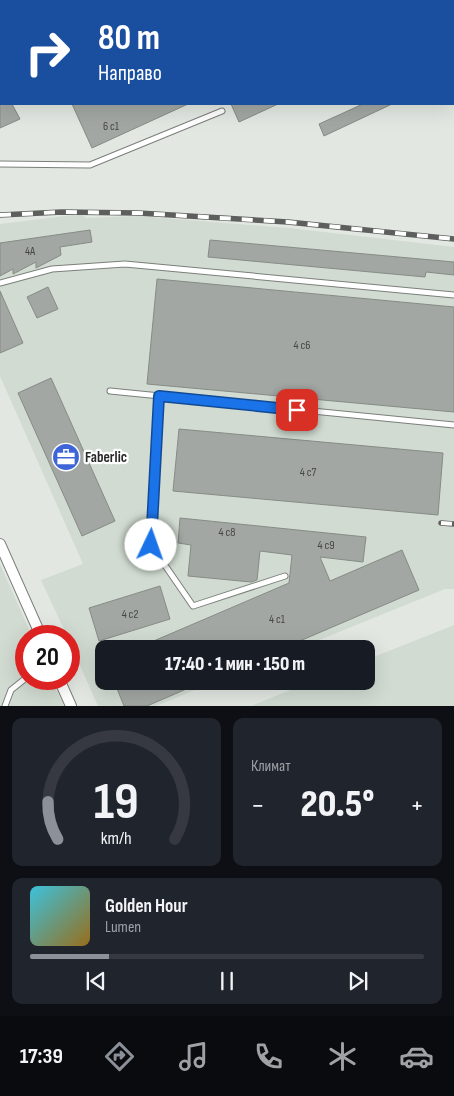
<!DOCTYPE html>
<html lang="ru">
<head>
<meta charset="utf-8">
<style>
	:root { --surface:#171b24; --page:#20242c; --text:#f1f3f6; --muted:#9ea1a6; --line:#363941; --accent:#8c9099 }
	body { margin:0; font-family:"Sofia Sans Condensed",sans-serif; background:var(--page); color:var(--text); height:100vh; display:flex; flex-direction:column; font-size:19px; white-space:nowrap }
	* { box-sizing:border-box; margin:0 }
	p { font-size:16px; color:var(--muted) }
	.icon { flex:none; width:28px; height:28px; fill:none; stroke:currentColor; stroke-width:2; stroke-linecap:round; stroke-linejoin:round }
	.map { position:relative; height:706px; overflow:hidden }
	.details { display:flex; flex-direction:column; gap:12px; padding:12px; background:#0d0f14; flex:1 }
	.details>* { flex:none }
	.top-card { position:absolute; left:0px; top:0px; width:455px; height:105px; box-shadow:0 5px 20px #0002; background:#1a4fa0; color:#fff; overflow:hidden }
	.speed { position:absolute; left:15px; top:625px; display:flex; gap:10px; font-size:25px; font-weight:700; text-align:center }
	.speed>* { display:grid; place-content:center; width:65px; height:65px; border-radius:50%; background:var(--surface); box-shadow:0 5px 20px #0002; line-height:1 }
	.speed .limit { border:8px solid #d22; background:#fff; color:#111 }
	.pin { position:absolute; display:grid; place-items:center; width:42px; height:42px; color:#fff; margin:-21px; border-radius:10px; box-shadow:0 2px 8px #0006 }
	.me { position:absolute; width:55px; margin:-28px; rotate:3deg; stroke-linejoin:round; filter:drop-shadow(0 0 4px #0008) }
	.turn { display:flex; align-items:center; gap:18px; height:105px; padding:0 15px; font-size:22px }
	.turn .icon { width:65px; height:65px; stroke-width:2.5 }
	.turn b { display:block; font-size:35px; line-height:42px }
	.big { font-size:38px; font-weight:800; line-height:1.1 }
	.details .widget { flex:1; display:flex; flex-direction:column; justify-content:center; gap:8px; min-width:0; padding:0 18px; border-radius:10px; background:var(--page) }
	.details .dial { align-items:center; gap:0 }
	.dial svg { height:130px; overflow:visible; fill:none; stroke:var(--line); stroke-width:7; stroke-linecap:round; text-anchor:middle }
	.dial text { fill:var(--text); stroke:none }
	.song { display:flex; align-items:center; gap:15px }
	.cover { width:60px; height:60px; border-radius:8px; background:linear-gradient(135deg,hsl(190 70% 55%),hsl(40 70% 35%)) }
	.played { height:5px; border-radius:2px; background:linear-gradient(90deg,var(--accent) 20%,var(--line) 20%) }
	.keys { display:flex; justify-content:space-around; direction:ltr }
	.heat { display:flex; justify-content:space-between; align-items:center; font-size:28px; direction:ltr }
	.details .tiles { flex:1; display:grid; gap:12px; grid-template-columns:1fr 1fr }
	.widget:last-child { grid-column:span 2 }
	.trip { position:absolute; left:95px; top:640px; width:280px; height:50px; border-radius:10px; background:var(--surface); box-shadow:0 5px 20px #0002; font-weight:800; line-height:50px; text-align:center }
	.dock { display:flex; height:80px; justify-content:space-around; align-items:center; background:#090b0e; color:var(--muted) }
	.dock .icon { width:35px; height:35px }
	.dock .selected { color:var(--accent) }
	.dock b { font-size:22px; color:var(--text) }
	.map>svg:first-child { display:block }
	.built { fill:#d1dbd1 }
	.building { fill:#a3a7a3; stroke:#868b86 }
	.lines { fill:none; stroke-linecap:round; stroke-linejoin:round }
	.lane-casing { stroke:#7b7f7b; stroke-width:7 }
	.street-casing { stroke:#7b7f7b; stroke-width:12 }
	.lane { stroke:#fff; stroke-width:5 }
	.street { stroke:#fff; stroke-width:10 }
	.rail-casing { stroke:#5d5f5d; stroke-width:5.5 }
	.rail { stroke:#fff; stroke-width:4; stroke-dasharray:11; stroke-linecap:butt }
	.route-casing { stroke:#114b97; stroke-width:12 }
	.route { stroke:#1a73e8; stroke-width:9 }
	.labels { text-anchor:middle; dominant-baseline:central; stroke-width:4.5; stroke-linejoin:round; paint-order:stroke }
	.number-label { font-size:12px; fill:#464846 }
	.poi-label { font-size:15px; font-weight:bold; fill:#272827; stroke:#fff; text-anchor:start }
</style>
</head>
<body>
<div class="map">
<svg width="454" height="706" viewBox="0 0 454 706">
	<rect width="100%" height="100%" fill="#e2e7e2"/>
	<g class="built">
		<polygon points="81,214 86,218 138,216 289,228 454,247 454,589 445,589 297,649 104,649 104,681 217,681 156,706 98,706 69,641 69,636 67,636 41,580 83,564 0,376 0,224"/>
		<polygon points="0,564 32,636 26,636 26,679 51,679 64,706 0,706"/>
		<polygon points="454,625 454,706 251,706 313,681 366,681 366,660"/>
	</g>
	<g class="building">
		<polygon points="0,104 12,104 20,119 0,128"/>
		<polygon points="72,104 188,104 92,148"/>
		<polygon points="231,104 278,104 239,122"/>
		<polygon points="363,104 392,104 324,136 319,124"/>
		<polygon points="90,230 92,242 60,247 61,255 36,268 36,262 13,274 13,269 0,276 0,243"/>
		<polygon points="210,240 454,262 454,275 426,272 425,277 208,257"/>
		<polygon points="157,279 454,307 454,412 147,384"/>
		<polygon points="48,287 58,309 37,318 27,297"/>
		<polygon points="0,291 23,343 0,353"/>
		<polygon points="51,378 115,521 82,536 18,393"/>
		<polygon points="179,429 443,453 438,515 173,491"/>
		<polygon points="180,518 366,537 363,562 320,557 330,581 402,550 419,590 281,649 135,649 289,583 292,555 260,551 257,580 251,582 188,576 191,545 178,543"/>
		<polygon points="160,586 170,619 99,641 89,608"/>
		<polygon points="114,681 205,681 147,706 124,706"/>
	</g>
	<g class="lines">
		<g class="lane-casing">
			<g id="lane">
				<polyline points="0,164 90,165 222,111"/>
				<polyline points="0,283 52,269 125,264 454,295"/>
				<polyline points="110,391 454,425"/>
				<polyline points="159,396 151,545 193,606 285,576"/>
				<polyline points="5,706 11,690 26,678"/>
			</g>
		</g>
		<g class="street-casing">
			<g id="street">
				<polyline points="0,544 41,636"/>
				<polyline points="59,679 71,706"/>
			</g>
		</g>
		<use href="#lane" class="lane"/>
		<use href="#street" class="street"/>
		<g class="rail-casing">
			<g id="rail">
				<polyline points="0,215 62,212 138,213 288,222 454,239"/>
				<polyline points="441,523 454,524"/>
			</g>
		</g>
		<use href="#rail" class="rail"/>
	</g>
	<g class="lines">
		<g class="route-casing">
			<polyline id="route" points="151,545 159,396 297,410"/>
		</g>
		<use href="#route" class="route"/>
	</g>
	<defs>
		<g id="office-disc" transform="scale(1.4375)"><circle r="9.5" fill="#3e65d7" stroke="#fff"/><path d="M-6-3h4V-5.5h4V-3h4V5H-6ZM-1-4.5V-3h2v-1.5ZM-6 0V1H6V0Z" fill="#fff"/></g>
	</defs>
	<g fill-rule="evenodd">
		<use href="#office-disc" x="66" y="457"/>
	</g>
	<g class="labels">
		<g class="number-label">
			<text x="111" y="126">6 с1</text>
			<text x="30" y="251">4А</text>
			<text x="302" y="345">4 с6</text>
			<text x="308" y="472">4 с7</text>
			<text x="227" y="532">4 с8</text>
			<text x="326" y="545">4 с9</text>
			<text x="130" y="614">4 с2</text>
			<text x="277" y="619">4 с1</text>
		</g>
		<g class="poi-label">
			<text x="85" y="457">Faberlic</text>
		</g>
	</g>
</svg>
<div class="speed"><div class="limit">20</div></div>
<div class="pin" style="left:297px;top:410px;background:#d93025"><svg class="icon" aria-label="arrive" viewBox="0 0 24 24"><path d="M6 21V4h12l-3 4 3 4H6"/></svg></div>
<svg class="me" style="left:151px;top:545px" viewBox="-20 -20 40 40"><circle r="19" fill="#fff"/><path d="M0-13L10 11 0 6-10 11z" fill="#1a73e8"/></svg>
<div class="trip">17:40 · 1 мин · 150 m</div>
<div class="top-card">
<div class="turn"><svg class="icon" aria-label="right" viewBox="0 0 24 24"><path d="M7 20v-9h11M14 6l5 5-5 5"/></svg><div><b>80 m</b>Направо</div></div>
</div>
</div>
<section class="details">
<div class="tiles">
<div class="widget dial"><svg viewBox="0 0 100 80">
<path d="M14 69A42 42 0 1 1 86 69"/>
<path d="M14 69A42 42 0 0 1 8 46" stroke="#8c9099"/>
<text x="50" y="56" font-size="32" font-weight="700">19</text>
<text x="50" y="72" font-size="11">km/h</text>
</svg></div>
<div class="widget"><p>Климат</p>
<div class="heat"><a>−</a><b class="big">20.5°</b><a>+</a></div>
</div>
<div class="widget">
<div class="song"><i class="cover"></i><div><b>Golden Hour</b><p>Lumen</p></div></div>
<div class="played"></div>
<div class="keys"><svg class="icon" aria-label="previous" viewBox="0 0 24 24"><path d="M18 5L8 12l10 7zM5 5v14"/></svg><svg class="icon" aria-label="pause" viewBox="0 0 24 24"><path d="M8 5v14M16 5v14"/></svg><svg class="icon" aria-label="next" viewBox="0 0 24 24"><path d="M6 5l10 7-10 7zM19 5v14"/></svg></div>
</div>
</div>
</section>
<nav class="dock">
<b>17:39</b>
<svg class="icon selected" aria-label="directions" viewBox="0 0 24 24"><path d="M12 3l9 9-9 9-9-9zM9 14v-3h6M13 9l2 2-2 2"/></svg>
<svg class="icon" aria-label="music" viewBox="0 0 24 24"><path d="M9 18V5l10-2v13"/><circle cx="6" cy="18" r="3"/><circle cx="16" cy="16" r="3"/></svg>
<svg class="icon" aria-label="phone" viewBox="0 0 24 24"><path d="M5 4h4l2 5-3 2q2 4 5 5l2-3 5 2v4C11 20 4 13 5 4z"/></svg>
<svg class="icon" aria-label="climate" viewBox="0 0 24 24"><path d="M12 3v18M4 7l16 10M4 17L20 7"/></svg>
<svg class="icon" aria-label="car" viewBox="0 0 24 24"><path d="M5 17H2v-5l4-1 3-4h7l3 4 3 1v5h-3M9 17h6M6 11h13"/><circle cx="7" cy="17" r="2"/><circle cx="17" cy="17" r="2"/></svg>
</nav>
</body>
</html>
